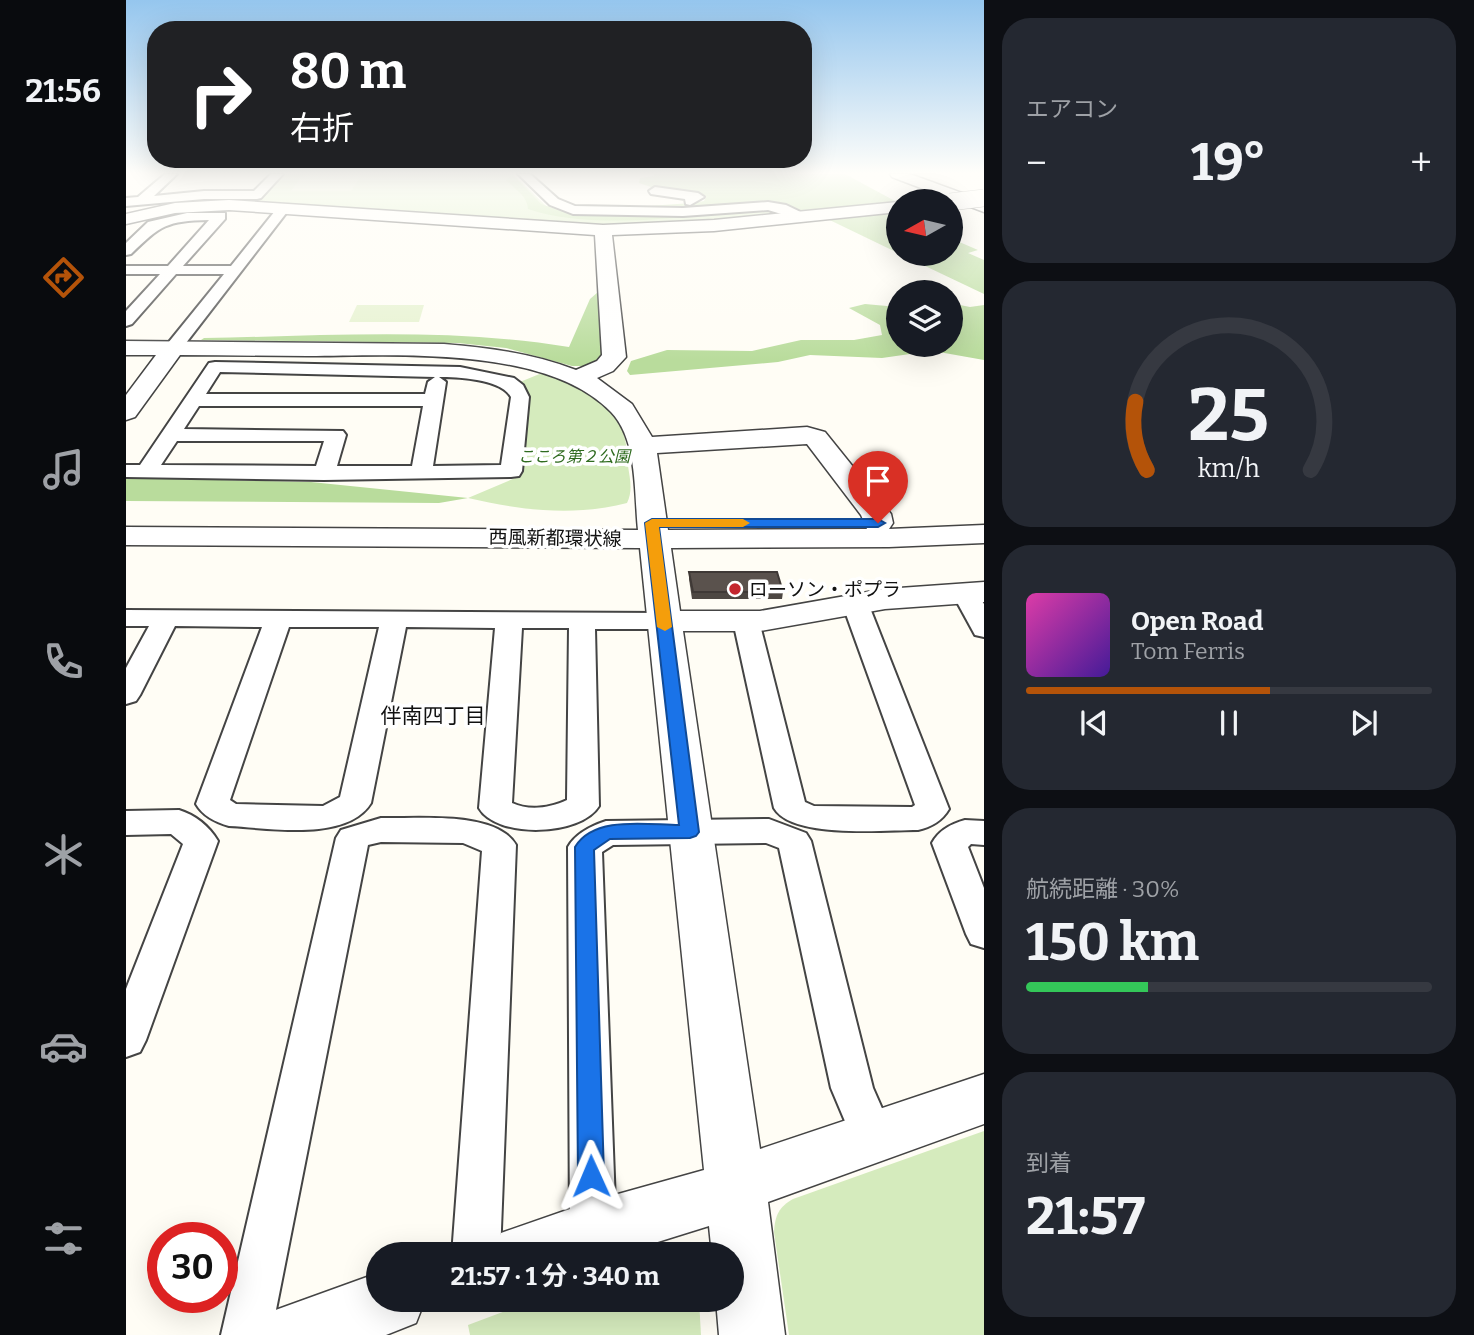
<!DOCTYPE html>
<html lang="ja">
<head>
<meta charset="utf-8">
<style>
	:root { --surface:#171b24; --page:#242831; --text:#f1f3f6; --muted:#9ea1a6; --line:#363941; --accent:#b45309 }
	body { margin:0; font-family:Bitter,"Noto Sans JP",serif; background:var(--page); color:var(--text); height:100vh; display:flex; flex-direction:column; font-size:26px; white-space:nowrap }
	* { box-sizing:border-box; margin:0 }
	p { font-size:23px; color:var(--muted) }
	.icon { flex:none; width:38px; height:38px; fill:none; stroke:currentColor; stroke-width:2; stroke-linecap:round; stroke-linejoin:round }
	.map { position:relative; flex:1; overflow:hidden }
	.drawer { display:flex; flex-direction:column; gap:18px; padding:18px; background:#0d0f14; width:490px }
	.drawer>* { flex:none }
	.banner { position:absolute; left:21px; top:21px; width:665px; height:147px; border-radius:28px; box-shadow:0 7px 28px #0002; background:#202124; color:#fff; overflow:hidden }
	.needle { width:46px; rotate:262deg }
	.controls { position:absolute; left:760px; top:189px; display:grid; gap:14px }
	.controls a { display:grid; place-items:center; width:77px; height:77px; border-radius:50%; background:var(--surface); box-shadow:0 7px 28px #0002; font-size:35px }
	.speed { position:absolute; left:21px; top:1222px; display:flex; gap:14px; font-size:35px; font-weight:700; text-align:center }
	.speed>* { display:grid; place-content:center; width:91px; height:91px; border-radius:50%; background:var(--surface); box-shadow:0 7px 28px #0002; line-height:1 }
	.speed .limit { border:10px solid #d22; background:#fff; color:#111 }
	.pin { position:absolute; display:grid; place-items:center; width:60px; height:60px; color:#fff; margin:-72px -30px; border-radius:50% 50% 50% 0; rotate:-45deg; box-shadow:0 0 7px #0007 }
	.pin .icon { rotate:45deg }
	.me { position:absolute; width:77px; margin:-38px; rotate:359deg; stroke-linejoin:round; filter:drop-shadow(0 0 5px #0008) }
	.turn { display:flex; align-items:center; gap:24px; height:147px; padding:0 28px; font-size:32px }
	.turn .icon { width:91px; height:91px; stroke-width:2.5 }
	.turn b { display:block; font-size:49px; line-height:60px }
	.big { font-size:52px; font-weight:700; line-height:1.1 }
	.drawer .tile { flex:1; display:flex; flex-direction:column; justify-content:center; gap:10px; min-width:0; padding:0 24px; border-radius:28px; background:var(--page) }
	.drawer .dial { align-items:center; gap:0 }
	.dial svg { height:182px; overflow:visible; fill:none; stroke:var(--line); stroke-width:7; stroke-linecap:round; text-anchor:middle }
	.dial text { fill:var(--text); stroke:none }
	.song { display:flex; align-items:center; gap:21px }
	.cover { width:84px; height:84px; border-radius:10px; background:linear-gradient(135deg,hsl(320 70% 55%),hsl(260 70% 35%)) }
	.played { height:7px; border-radius:4px; background:linear-gradient(90deg,var(--accent) 60%,var(--line) 60%) }
	.keys { display:flex; justify-content:space-around; direction:ltr }
	.heat { display:flex; justify-content:space-between; align-items:center; font-size:38px; direction:ltr }
	.charge { height:10px; border-radius:5px; background:linear-gradient(90deg,#34c759 30%,var(--line) 0) }
	.trip { position:absolute; left:240px; top:1242px; width:378px; height:70px; border-radius:35px; background:var(--surface); box-shadow:0 7px 28px #0002; font-weight:700; line-height:70px; text-align:center }
	main { display:flex; flex:1; min-height:0 }
	.tab-bar { display:flex; flex-direction:column; width:126px; justify-content:space-around; align-items:center; background:#090b0e; color:var(--muted) }
	.tab-bar .icon { width:49px; height:49px }
	.tab-bar .active { color:var(--accent) }
	.tab-bar b { font-size:32px; color:var(--text) }
	.map>svg:first-child { display:block }
	.green { fill:#d5ebbd }
	.forest { fill:#b9dc9c }
	.pitch { fill:#e6f2cf }
	.lines { fill:none; stroke-linecap:round; stroke-linejoin:round }
	.minor-casing { stroke:#444; stroke-width:4 }
	.tertiary-casing { stroke:#444; stroke-width:3 }
	.minor { fill:#fff; fill-rule:evenodd }
	.tertiary { fill:#fff; fill-rule:evenodd }
	.tertiary-bridge-casing { stroke:#444; stroke-width:18; stroke-linecap:butt }
	.tertiary-bridge { stroke:#fff; stroke-width:17 }
	.wall { fill:#4d4742 }
	.building { fill:#5a524d; stroke:#3f3936; stroke-width:2 }
	.route { fill:#1a73e8; stroke:#114b97; stroke-width:2 }
	.slow { fill:#f59e0b }
	.poi-dot { fill:#c4262e; stroke:#fff; stroke-width:2.5 }
	.labels { text-anchor:middle; dominant-baseline:central; stroke-width:7; stroke-linejoin:round; paint-order:stroke }
	.far-park-label { font-size:16px; font-style:italic; fill:#2f6b1f; stroke:#fff }
	.street-label { font-size:19px; fill:#111; stroke:#fff }
	.poi-label { font-size:19px; fill:#111; stroke:#fff; text-anchor:start }
	.neighbourhood-label { font-size:21px; fill:#111; stroke:#fff }
</style>
</head>
<body>
<main>
<nav class="tab-bar">
<b>21:56</b>
<svg class="icon active" aria-label="directions" viewBox="0 0 24 24"><path d="M12 3l9 9-9 9-9-9zM9 14v-3h6M13 9l2 2-2 2"/></svg>
<svg class="icon" aria-label="music" viewBox="0 0 24 24"><path d="M9 18V5l10-2v13"/><circle cx="6" cy="18" r="3"/><circle cx="16" cy="16" r="3"/></svg>
<svg class="icon" aria-label="phone" viewBox="0 0 24 24"><path d="M5 4h4l2 5-3 2q2 4 5 5l2-3 5 2v4C11 20 4 13 5 4z"/></svg>
<svg class="icon" aria-label="climate" viewBox="0 0 24 24"><path d="M12 3v18M4 7l16 10M4 17L20 7"/></svg>
<svg class="icon" aria-label="car" viewBox="0 0 24 24"><path d="M5 17H2v-5l4-1 3-4h7l3 4 3 1v5h-3M9 17h6M6 11h13"/><circle cx="7" cy="17" r="2"/><circle cx="17" cy="17" r="2"/></svg>
<svg class="icon" aria-label="filters" viewBox="0 0 24 24"><path d="M4 7h16M4 17h16"/><circle cx="9" cy="7" r="2"/><circle cx="15" cy="17" r="2"/></svg>
</nav>
<div class="map">
<svg width="858" height="1335" viewBox="0 0 858 1335">
	<rect width="100%" height="100%" fill="#fffdf5"/>
	<g class="green">
		<polygon points="155,174 387,174 420,206 440,211 652,210 645,213 644,216 505,227 129,203"/>
		<path d="M 416,373 C 442,377 484,404 495,428 C 501,440 501,453 502,466 C 504,479 507,491 501,503 C 447,517 394,510 342,498 L 394,476 L 398,395 L 389,384 Z"/>
		<path d="M 858,1131 L 858,1335 L 663,1335 L 648,1232 C 649,1215 653,1207 667,1199 Z"/>
		<polygon points="409,1300 573,1300 575,1335 344,1335 342,1325"/>
	</g>
	<g class="forest">
		<polygon points="527,174 719,174 769,201 749,204 772,215 772,253 685,211 673,212 635,203 548,211 493,208 566,203 578,201 580,197 566,192 531,189 513,183 514,178 528,176"/>
		<path d="M 384,176 L 388,176 L 415,204 L 435,211 L 476,213 L 631,210 C 564,216 466,231 402,209 C 401,195 389,190 380,180 Z"/>
		<polygon points="824,238 852,250 842,253 858,260 858,294 774,254 824,254"/>
		<path d="M 472,292 L 476,357 L 461,366 L 446,366 L 380,348 L 332,343 L 75,340 L 78,338 C 200,336 322,327 443,347 L 464,299 Z"/>
		<polygon points="824,303 844,307 858,305 858,360 796,349 784,354 756,358 684,355 652,362 504,375 501,371 505,361 541,350 626,351 675,340 728,340 756,335 754,325 723,308 739,304 772,307 772,345 824,345"/>
		<polygon points="0,478 185,482 342,498 313,503 0,501"/>
	</g>
	<g class="pitch">
		<polygon points="178,174 236,174 225,191 165,191"/>
		<polygon points="231,305 298,305 293,322 223,322"/>
	</g>
	<g class="lines">
		<g class="minor-casing">
			<g id="minor">
				<polygon points="39,174 51,174 28,196 78,191 128,191 145,174 157,174 135,198 131,199 78,199 0,206 0,198 12,197"/>
				<polygon points="392,174 404,174 432,199 449,206 557,208 642,202 660,205 685,217 679,221 642,210 557,216 447,214 424,205"/>
				<polygon points="529,187 572,193 578,197 564,205 560,204 559,199 525,194 523,191"/>
				<path d="M 157,205 L 161,206 L 161,212 L 53,352 L 47,353 L 38,348 L 98,274 L 50,274 L 6,324 L 0,326 L 0,311 L 34,274 L 0,274 L 0,266 L 42,266 L 83,220 C 40,221 35,225 5,254 L 0,255 L 0,243 L 22,222 L 61,213 L 99,213 L 99,219 L 57,266 L 105,266 L 153,206 Z"/>
				<path d="M 89,362 L 334,367 L 388,378 L 397,385 L 403,397 L 396,471 L 393,476 L 385,477 L 198,480 L 0,477 L 0,465 L 14,465 L 83,363 ZM 94,372 L 309,377 L 302,382 L 299,394 L 80,394 ZM 313,377 C 332,377 375,379 385,397 L 375,465 L 307,466 L 320,382 ZM 73,406 L 297,406 L 286,466 L 211,466 L 220,435 L 217,431 L 58,429 ZM 51,441 L 198,441 L 190,466 L 35,465 Z"/>
				<polygon points="839,585 848,588 858,604 858,637 849,635 826,593 830,588"/>
				<path d="M 729,595 L 738,598 L 742,603 L 823,809 C 816,821 805,827 792,830 C 758,830 666,839 648,808 L 607,621 L 611,615 L 620,613 L 629,615 L 633,621 L 679,802 L 688,806 L 786,807 L 789,805 L 716,603 L 720,598 Z"/>
				<path d="M 0,610 L 538,613 L 547,615 L 551,621 L 547,627 L 538,629 L 469,629 L 473,806 C 455,836 371,839 353,808 L 369,628 L 280,627 L 245,803 C 221,842 143,828 103,826 C 89,822 77,816 70,804 L 136,627 L 49,626 L 14,695 L 10,701 L 0,704 L 0,668 L 23,626 L 0,626 ZM 163,627 L 253,627 L 214,797 L 197,806 L 110,804 L 104,800 ZM 396,628 L 443,628 L 441,800 C 424,808 403,811 386,803 Z"/>
				<path d="M 53,810 C 69,815 83,826 92,841 L 20,1040 L 14,1052 L 0,1057 L 0,989 L 57,844 L 45,834 L 0,835 L 0,811 Z"/>
				<path d="M 255,818 C 290,819 370,810 390,845 L 374,1255 L 326,1255 L 356,851 L 337,843 L 255,842 L 242,845 L 145,1335 L 95,1335 L 210,838 L 215,830 Z"/>
				<path d="M 643,819 L 680,833 L 685,841 L 747,1088 L 769,1138 L 762,1152 L 747,1158 L 732,1152 L 705,1088 L 653,848 L 640,843 L 487,845 L 476,852 L 490,1231 L 484,1247 L 467,1254 L 450,1247 L 444,1231 L 442,847 C 450,833 465,826 480,821 Z"/>
				<path d="M 839,820 L 858,821 L 858,845 L 845,844 L 842,847 L 858,888 L 858,948 L 845,944 L 840,934 L 806,843 C 813,830 825,824 839,820 Z"/>
			</g>
		</g>
		<g class="tertiary-casing">
			<g id="tertiary">
				<polygon points="764,174 784,174 858,201 858,212 766,177"/>
				<path d="M 103,200 L 477,225 L 588,220 L 772,202 L 772,212 L 588,231 L 486,235 L 500,357 L 487,371 L 471,378 L 506,404 L 526,437 L 681,427 L 699,432 L 765,514 L 767,523 L 763,529 L 858,525 L 858,543 L 763,547 L 545,548 L 554,611 L 634,611 L 759,589 L 858,582 L 858,602 L 759,609 L 634,631 L 557,631 L 634,1149 L 858,1074 L 858,1124 L 642,1202 L 659,1335 L 593,1335 L 590,1300 L 606,1300 L 606,1255 L 586,1255 L 583,1226 L 490,1255 L 366,1255 L 375,1233 L 467,1201 L 578,1170 L 514,548 L 0,545 L 0,527 L 512,530 C 508,493 512,440 485,412 C 420,345 269,356 182,356 C 139,356 96,355 54,355 L 9,417 L 0,420 L 0,395 L 30,355 L 0,355 L 0,341 L 318,344 C 363,348 407,353 450,370 L 471,361 L 476,355 L 469,235 L 103,210 L 49,213 L 0,224 L 0,214 L 49,203 ZM 681,444 L 735,515 L 741,529 L 542,530 L 531,453 Z"/>
				<polygon points="252,1273 252,1300 299,1300 290,1323 260,1335 134,1335 144,1312"/>
			</g>
		</g>
		<use href="#minor" class="minor"/>
		<use href="#tertiary" class="tertiary"/>
		<g class="tertiary-bridge-casing">
			<polyline id="tertiary-bridge" points="824,202 858,198"/>
		</g>
		<use href="#tertiary-bridge" class="tertiary-bridge"/>
	</g>
	<polygon class="wall" points="563,572 657,592 656,599 566,599 563,579"/>
	<polygon class="building" points="563,572 651,572 657,592 567,592"/>
	<linearGradient id="sky" x2="0" y2="1"><stop stop-color="#95c6ee"/><stop offset="0.48" stop-color="#fffefa"/><stop offset="1" stop-color="#fffefa" stop-opacity="0"/></linearGradient>
	<rect width="858" height="360" fill="url(#sky)"/>
	<path class="route" d="M 526,519 L 752,519 L 759,523 L 752,527 L 533,527 L 573,832 L 570,836 L 564,838 L 484,839 L 468,850 L 478,1176 L 474,1185 L 465,1188 L 456,1185 L 452,1176 L 449,847 C 468,815 522,825 553,825 L 519,523 Z"/>
	<polygon class="slow" points="526,519 617,519 624,523 617,527 533,527 546,627 539,631 531,627 519,523"/>
	<circle class="poi-dot" cx="609" cy="589" r="7"/>
	<g class="labels">
		<g class="far-park-label">
			<text x="448" y="456">こころ第２公園</text>
		</g>
		<g class="street-label">
			<text transform="translate(429 538) rotate(1)">西風新都環状線</text>
		</g>
		<g class="poi-label">
			<text x="623" y="589">ローソン・ポプラ</text>
		</g>
		<g class="neighbourhood-label">
			<text x="307" y="716">伴南四丁目</text>
		</g>
	</g>
</svg>
<div class="controls">
<a><svg class="needle" viewBox="-14 -14 28 28"><path d="M0-13l5 13h-10z" fill="#e53935"/><path d="M0 13l5-13h-10z" fill="#9ea1a6"/></svg></a>
<a><svg class="icon" aria-label="layers" viewBox="0 0 24 24"><path d="M12 4l9 5-9 5-9-5zM3 14l9 5 9-5"/></svg></a>
</div>
<div class="speed"><div class="limit">30</div></div>
<div class="pin" style="left:752px;top:523px;background:#d93025"><svg class="icon" aria-label="arrive" viewBox="0 0 24 24"><path d="M6 21V4h12l-3 4 3 4H6"/></svg></div>
<svg class="me" style="left:465px;top:1176px" viewBox="-20 -20 40 40"><path d="M0-17L14 15 0 8-14 15z" fill="#1a73e8" stroke="#fff" stroke-width="4"/></svg>
<div class="trip">21:57 · 1 分 · 340 m</div>
<div class="banner">
<div class="turn"><svg class="icon" aria-label="right" viewBox="0 0 24 24"><path d="M7 20v-9h11M14 6l5 5-5 5"/></svg><div><b>80 m</b>右折</div></div>
</div>
</div>
<section class="drawer">
<div class="tile"><p>エアコン</p>
<div class="heat"><a>−</a><b class="big">19°</b><a>+</a></div>
</div>
<div class="tile dial"><svg viewBox="0 0 100 80">
<path d="M14 69A42 42 0 1 1 86 69"/>
<path d="M14 69A42 42 0 0 1 9 39" stroke="#b45309"/>
<text x="50" y="56" font-size="32" font-weight="700">25</text>
<text x="50" y="72" font-size="11">km/h</text>
</svg></div>
<div class="tile">
<div class="song"><i class="cover"></i><div><b>Open Road</b><p>Tom Ferris</p></div></div>
<div class="played"></div>
<div class="keys"><svg class="icon" aria-label="previous" viewBox="0 0 24 24"><path d="M18 5L8 12l10 7zM5 5v14"/></svg><svg class="icon" aria-label="pause" viewBox="0 0 24 24"><path d="M8 5v14M16 5v14"/></svg><svg class="icon" aria-label="next" viewBox="0 0 24 24"><path d="M6 5l10 7-10 7zM19 5v14"/></svg></div>
</div>
<div class="tile"><p>航続距離 · 30%</p><b class="big">150 km</b><div class="charge"></div></div>
<div class="tile"><p>到着</p><b class="big">21:57</b></div>
</section>
</main>
</body>
</html>
